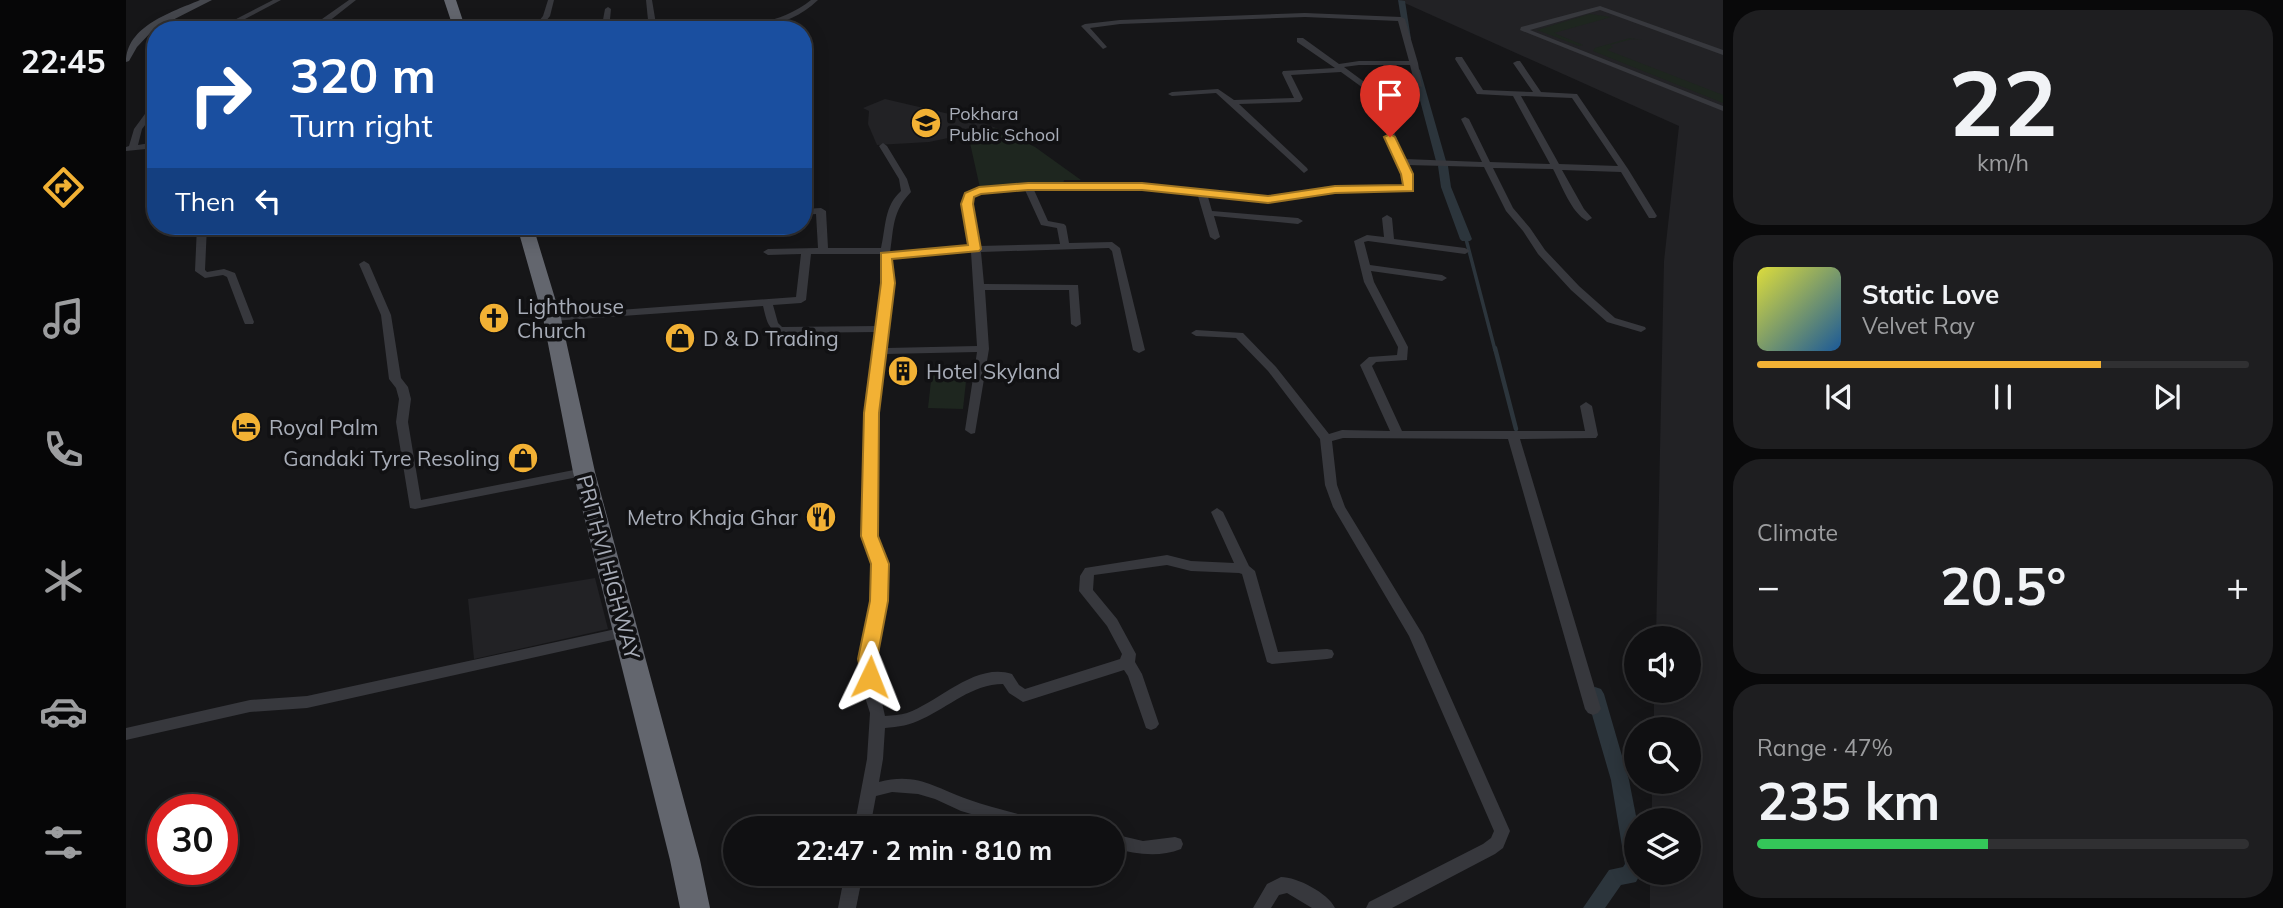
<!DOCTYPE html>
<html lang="en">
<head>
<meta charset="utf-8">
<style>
	:root { --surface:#101012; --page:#1e1e20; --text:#f1f3f6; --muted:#9c9d9f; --line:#303032; --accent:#f2b134 }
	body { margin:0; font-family:Mulish,sans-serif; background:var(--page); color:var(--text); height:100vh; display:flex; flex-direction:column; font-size:26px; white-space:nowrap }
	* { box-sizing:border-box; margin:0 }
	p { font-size:23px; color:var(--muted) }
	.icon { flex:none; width:38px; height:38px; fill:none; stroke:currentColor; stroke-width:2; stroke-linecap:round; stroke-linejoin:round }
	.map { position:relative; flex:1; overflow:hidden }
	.sheet { display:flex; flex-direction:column; gap:10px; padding:10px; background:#09090a; width:560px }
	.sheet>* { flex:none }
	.banner { position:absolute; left:21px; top:21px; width:665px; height:214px; border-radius:28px; box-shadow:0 4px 18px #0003,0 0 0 2px var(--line); background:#1a4fa0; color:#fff; overflow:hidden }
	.tools { position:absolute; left:1498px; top:626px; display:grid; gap:14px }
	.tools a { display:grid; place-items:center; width:77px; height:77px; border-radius:50%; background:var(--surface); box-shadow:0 4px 18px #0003,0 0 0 2px var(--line); font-size:35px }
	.speed { position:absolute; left:21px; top:794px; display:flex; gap:14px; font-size:35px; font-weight:700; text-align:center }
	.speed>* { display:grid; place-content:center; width:91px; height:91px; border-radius:50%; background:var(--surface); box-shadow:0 4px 18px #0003,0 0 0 2px var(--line); line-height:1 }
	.speed .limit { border:10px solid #d22; background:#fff; color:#111 }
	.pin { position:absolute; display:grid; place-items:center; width:60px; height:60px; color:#fff; margin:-72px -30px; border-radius:50% 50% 50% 0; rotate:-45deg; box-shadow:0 0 7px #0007 }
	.pin .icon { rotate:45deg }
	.me { position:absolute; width:77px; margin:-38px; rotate:2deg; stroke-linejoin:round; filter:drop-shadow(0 0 5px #0008) }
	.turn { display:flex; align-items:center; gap:24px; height:147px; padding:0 28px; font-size:32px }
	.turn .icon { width:91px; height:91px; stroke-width:2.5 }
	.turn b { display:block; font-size:49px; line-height:60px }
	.then { display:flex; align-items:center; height:66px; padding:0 28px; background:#0003; gap:14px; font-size:26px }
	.big { font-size:52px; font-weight:700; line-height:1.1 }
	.sheet .widget { flex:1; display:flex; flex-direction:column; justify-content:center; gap:10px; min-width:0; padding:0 24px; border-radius:28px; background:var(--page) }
	.sheet .dial { align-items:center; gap:0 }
	.dial b { font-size:91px; line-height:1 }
	.song { display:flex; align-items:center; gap:21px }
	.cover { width:84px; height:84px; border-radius:10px; background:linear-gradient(135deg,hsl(60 70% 55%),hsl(210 70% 35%)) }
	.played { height:7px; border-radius:4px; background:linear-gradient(90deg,var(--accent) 70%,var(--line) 70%) }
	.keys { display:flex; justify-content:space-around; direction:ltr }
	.heat { display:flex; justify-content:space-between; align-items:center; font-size:38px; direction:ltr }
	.charge { height:10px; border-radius:5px; background:linear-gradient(90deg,#34c759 47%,var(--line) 0) }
	.trip { position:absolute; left:597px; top:816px; width:402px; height:70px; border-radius:35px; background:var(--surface); box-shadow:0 4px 18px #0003,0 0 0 2px var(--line); font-weight:700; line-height:70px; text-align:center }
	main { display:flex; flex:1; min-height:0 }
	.tabs { display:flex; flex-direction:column; width:126px; justify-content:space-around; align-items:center; background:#060607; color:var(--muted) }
	.tabs .icon { width:49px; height:49px }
	.tabs .current { color:var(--accent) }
	.tabs b { font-size:32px; color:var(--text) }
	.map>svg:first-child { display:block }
	.built { fill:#222225 }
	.green { fill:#1e261f }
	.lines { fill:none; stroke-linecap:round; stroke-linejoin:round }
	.stream-far1 { stroke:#2c353c; stroke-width:3.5 }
	.stream { stroke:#2c353c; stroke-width:4.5 }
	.canal { fill:#2c353c; fill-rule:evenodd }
	.street { fill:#37383d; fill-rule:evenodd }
	.secondary { fill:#45474d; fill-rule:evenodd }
	.highway { fill:#63666e; fill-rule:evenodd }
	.route { fill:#f2b134; stroke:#9d7322; stroke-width:2 }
	.labels { text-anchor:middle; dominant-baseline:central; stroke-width:7; stroke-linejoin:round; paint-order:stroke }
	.far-poi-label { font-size:18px; fill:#a8adb8; stroke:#111113; text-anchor:start }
	.poi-label { font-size:21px; fill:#a8adb8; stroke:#111113; text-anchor:start }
	.street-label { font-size:21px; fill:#a8adb8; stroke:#111113 }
</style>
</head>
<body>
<main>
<nav class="tabs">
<b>22:45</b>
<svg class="icon current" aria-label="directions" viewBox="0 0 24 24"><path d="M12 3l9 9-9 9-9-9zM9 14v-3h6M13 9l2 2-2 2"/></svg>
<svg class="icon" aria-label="music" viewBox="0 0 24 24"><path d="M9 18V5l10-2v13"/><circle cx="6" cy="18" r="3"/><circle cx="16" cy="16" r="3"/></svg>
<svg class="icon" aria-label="phone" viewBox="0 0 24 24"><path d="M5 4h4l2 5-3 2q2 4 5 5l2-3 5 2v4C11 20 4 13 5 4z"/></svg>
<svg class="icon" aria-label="climate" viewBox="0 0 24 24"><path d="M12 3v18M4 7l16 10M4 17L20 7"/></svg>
<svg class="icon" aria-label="car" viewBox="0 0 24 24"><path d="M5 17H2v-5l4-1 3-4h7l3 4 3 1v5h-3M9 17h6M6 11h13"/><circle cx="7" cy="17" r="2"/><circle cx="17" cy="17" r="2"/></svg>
<svg class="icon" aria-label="filters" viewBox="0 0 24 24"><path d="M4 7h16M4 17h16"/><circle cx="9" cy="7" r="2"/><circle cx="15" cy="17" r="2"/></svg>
</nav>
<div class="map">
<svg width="1597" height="908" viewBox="0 0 1597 908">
	<rect width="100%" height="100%" fill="#161618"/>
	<g class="built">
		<polygon points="1272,0 1597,0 1597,908 1524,908 1524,873 1563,873 1563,821 1526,821 1526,782 1563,782 1563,730 1528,730 1528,691 1563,691 1563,639 1530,639 1538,261 1553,126"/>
		<polygon points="759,99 849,120 870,128 803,142 751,145 742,124 743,111 737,108"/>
		<polygon points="469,578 482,629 348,659 342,599"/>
	</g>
	<g class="green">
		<polygon points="1464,14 1485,17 1428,33 1457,45 1453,46 1411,30"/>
		<polygon points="1504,38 1516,40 1506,39 1484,45 1487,47 1481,50 1597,95 1597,103 1467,51 1469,48"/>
		<polygon points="870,128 909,147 955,180 938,180 937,184 902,183 854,188 842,134"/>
		<polygon points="806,372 841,372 837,409 802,408"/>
	</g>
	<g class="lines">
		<polyline class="stream-far1" points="1340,239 1369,350"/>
		<polyline class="stream" points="1369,348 1390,429"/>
		<g class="canal">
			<polygon points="1272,0 1279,1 1285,39 1278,37"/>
			<polygon points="1290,67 1294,70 1320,161 1318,163 1322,166 1325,187 1346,239 1344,241 1336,241 1334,239 1315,187 1312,166 1314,164 1310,161 1286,70"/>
			<polygon points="1469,687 1475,689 1478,694 1503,780 1511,821 1510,873 1515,873 1510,882 1495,885 1479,908 1457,908 1483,870 1497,867 1499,864 1485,780 1460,694 1463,689"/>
		</g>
		<g class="street">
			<polygon points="147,0 155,0 98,30 89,30"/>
			<polygon points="223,0 230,0 202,22 211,24 214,30 207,30 194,25 193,23 196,19"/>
			<path d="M 422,0 L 428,0 L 424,16 L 415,27 L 437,30 C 415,30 344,34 328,27 L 332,25 L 408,27 L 417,16 Z"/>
			<polygon points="520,0 526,0 531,30 523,30"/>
			<path d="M 685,0 L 692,0 C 656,35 604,30 558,30 L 561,28 C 606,24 647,30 685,0 Z"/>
			<polygon points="1474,6 1597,50 1597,55 1474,10 1404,30 1597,106 1597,111 1394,30 1395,27"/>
			<polygon points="482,7 485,9 483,30 475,30 479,9"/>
			<path d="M 1179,13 L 1275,17 L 1279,19 L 1292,63 L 1296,87 L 1289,85 L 1284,65 L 1233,65 L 1218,67 L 1252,92 L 1279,159 L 1356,162 L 1335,119 L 1339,117 L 1343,119 L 1364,162 L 1424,164 L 1387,96 L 1351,94 L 1329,59 L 1330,57 L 1336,57 L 1357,90 L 1407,92 L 1387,63 L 1391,61 L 1394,61 L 1415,92 L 1451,94 L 1502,169 L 1531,216 L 1529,218 L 1523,218 L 1495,172 L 1436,170 L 1458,209 L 1466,218 L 1461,221 C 1445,212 1436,186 1427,169 L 1367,168 L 1387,208 L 1404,228 L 1419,250 L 1453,286 L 1489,318 L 1519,327 L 1520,329 L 1515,332 L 1481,322 L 1445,290 L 1412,254 L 1397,231 L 1380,211 L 1358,167 L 1281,165 L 1288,188 L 1283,191 L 1209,193 L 1142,203 L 1082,197 L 1086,211 L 1172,218 L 1177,221 L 1172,224 L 1088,216 L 1094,237 L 1089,240 L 1084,237 L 1072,196 L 1016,190 L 908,190 L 922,221 L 938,224 L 940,226 L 943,243 L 986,242 L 994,248 L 1019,350 L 1013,353 L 1007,350 L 986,251 L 983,248 L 855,252 L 858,284 L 952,285 L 955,324 L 950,327 L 945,324 L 943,290 L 859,290 L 863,349 L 849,433 L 845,434 L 839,430 L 851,352 L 760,354 L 752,391 L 750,536 L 761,564 L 760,601 L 749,659 L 754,694 L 759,716 C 767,715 774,715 781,713 C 813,702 849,662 886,674 L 893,685 L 899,689 L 994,659 L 996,654 L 981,626 L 953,591 L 954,576 L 959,568 L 1041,555 L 1065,561 L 1108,563 L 1085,512 L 1091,508 L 1097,512 L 1123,566 L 1129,571 L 1152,652 L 1201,649 L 1206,650 L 1208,654 L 1206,658 L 1201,659 L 1146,664 L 1141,662 L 1116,574 L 1113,573 L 1065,571 L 1041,565 L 968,575 L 967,590 L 991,619 L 1010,654 L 1009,662 L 1016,674 L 1033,724 L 1030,728 L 1025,730 L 1020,728 L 1002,676 L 998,670 L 897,702 L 883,693 L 877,684 C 846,684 823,707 796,719 C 785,725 772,727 759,728 L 757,759 L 753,782 C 790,772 808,787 841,799 C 866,808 893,814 919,821 L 925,823 L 927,828 L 893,828 L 835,811 L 809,799 L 792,794 L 766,792 L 750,796 L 744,828 L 728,828 L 741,759 L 744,713 L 738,694 L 735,659 L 746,601 L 747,564 L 736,536 L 738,434 L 740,391 L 752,332 L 653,333 C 641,329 640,317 637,306 L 426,321 L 421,318 L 426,315 L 670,297 L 675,254 L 642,255 L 637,252 L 642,249 L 692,248 L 690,214 L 677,215 L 677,209 L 695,208 L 700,211 L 702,248 L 755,248 C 760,227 758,206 775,191 L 773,179 L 753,146 L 757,143 L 761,146 L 781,179 L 785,192 C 766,212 768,227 764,253 L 844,246 L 838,221 L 838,195 L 853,187 L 902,184 L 1016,184 L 1142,197 L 1209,187 L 1278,185 L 1277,175 L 1244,93 L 1215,72 L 1165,75 L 1177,99 L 1174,102 L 1113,104 L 1181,168 L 1182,170 L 1178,173 L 1090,93 L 1046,96 L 1042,94 L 1046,92 L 1092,89 L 1108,100 L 1168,98 L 1156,73 L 1157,71 L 1209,68 L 1171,42 L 1171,38 L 1177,38 L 1213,64 L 1233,61 L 1283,61 L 1272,21 L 1179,17 L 994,24 L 964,28 L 981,47 L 977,49 L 955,26 L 959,24 L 994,20 ZM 1395,96 L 1446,98 L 1492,166 L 1433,164 ZM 899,190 L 915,225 L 931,228 L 934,244 L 853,246 L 848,221 L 848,196 L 855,193 ZM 845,252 L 851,346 L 761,348 L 767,283 L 764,259 ZM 685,254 L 754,254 L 757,283 L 752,326 L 656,327 L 652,323 L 647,305 L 675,303 L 680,300 Z"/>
			<polygon points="27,88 30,88 30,95 26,93"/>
			<polygon points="27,103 30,103 30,111 16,129 12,145 30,142 30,148 0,151 0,147 3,146 8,129"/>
			<polygon points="1261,215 1266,218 1268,239 1339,248 1344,251 1339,254 1242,241 1238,242 1244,265 1316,275 1321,278 1316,281 1245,271 1248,282 1282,347 1281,360 1250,362 1246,366 1276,431 1459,431 1454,406 1460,402 1466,406 1472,435 1470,438 1394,439 1475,709 1472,713 1467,715 1462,713 1459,709 1382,439 1217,438 1206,441 1211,485 1219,507 1297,635 1384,831 1377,848 1369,854 1266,908 1240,908 1243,902 1357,844 1365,838 1368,831 1283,636 1207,507 1199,485 1194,439 1142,371 1110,338 1070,336 1065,333 1070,330 1117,333 1150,367 1203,434 1216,430 1264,431 1234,365 1243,357 1271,355 1272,347 1238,282 1228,241 1241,235 1258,237 1256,218"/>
			<polygon points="71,226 81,226 79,270 81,272 98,269 109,273 128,322 127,324 119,324 118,322 101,277 97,275 79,278 69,271"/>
			<polygon points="238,261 243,264 265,315 275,378 282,387 285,399 282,422 295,500 458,468 464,472 462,475 289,509 284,508 270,422 273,399 270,388 263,379 255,315 233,264"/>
			<polygon points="499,627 504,628 506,632 504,636 181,708 124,712 0,740 0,728 124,700 181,696"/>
			<path d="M 987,834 L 1017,841 L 1049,837 L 1055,839 L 1057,844 L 1055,849 C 1032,858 1010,854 987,848 Z"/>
			<polygon points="719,873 737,873 730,908 712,908"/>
			<path d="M 1155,877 C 1171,877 1202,893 1209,908 L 1186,908 L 1161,893 L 1153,895 L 1145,908 L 1127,908 L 1141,884 Z"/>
		</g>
		<path class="secondary" d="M 74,0 L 86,0 L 27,30 L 11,47 L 3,61 L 0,62 C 0,26 46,12 74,0 Z"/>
		<g class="highway">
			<polygon points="318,0 330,0 340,30 328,30"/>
			<polygon points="391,226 407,226 435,318 469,472 574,860 584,908 554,908 544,860 447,472 417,318"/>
		</g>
	</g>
	<polygon class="route" points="1264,134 1269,137 1287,174 1287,191 1209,193 1142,203 1016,190 902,190 855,194 848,197 847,204 855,249 853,251 766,259 769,283 753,413 752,536 763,564 762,601 751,659 754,677 751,682 744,684 737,682 732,659 744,601 745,564 735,536 738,413 755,283 755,253 842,245 835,204 839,193 853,187 902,183 1016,183 1142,196 1209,186 1277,185 1275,174 1258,137"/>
	<defs>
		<g id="school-disc" transform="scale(1.575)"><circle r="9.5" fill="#f2b134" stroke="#111113"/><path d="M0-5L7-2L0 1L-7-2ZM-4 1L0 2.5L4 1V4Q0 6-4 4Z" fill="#111"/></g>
		<g id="church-disc" transform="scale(1.575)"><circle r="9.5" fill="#f2b134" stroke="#111113"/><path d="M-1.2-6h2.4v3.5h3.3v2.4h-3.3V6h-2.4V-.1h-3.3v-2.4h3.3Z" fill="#111"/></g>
		<g id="shop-disc" transform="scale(1.575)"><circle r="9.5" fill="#f2b134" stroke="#111113"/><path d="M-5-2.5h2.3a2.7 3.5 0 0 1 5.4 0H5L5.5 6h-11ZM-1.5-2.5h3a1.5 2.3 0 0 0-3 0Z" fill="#111"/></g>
		<g id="building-disc" transform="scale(1.575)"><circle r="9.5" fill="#f2b134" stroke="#111113"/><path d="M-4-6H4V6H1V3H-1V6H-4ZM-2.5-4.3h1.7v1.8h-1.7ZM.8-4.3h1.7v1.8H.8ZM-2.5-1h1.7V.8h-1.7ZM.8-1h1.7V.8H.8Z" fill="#111"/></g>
		<g id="hotel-disc" transform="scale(1.575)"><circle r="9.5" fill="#f2b134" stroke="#111113"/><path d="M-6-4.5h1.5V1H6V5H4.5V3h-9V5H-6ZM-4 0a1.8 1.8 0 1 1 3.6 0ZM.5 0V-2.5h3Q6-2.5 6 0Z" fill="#111"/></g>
		<g id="restaurant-disc" transform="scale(1.575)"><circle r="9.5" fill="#f2b134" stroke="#111113"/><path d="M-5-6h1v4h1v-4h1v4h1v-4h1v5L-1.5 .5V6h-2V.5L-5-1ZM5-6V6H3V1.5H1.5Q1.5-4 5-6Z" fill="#111"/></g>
	</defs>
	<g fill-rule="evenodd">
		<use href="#school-disc" x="800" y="123"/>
		<use href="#church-disc" x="368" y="318"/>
		<use href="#shop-disc" x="554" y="338"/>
		<use href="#building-disc" x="777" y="371"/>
		<use href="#hotel-disc" x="120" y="427"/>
		<use href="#shop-disc" x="397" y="458"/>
		<use href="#restaurant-disc" x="695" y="517"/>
	</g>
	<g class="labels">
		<g class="far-poi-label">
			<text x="823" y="113">Pokhara<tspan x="823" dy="21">Public School</tspan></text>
		</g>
		<g class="poi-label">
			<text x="391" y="306">Lighthouse<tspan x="391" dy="24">Church</tspan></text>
			<text x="577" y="338">D &amp; D Trading</text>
			<text x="800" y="371">Hotel Skyland</text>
			<text x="143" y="427">Royal Palm</text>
			<text x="374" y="458" text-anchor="end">Gandaki Tyre Resoling</text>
			<text x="672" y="517" text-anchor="end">Metro Khaja Ghar</text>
		</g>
		<g class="street-label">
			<text transform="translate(483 567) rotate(75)">PRITHVI HIGHWAY</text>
		</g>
	</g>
</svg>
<div class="tools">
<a><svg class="icon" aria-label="sound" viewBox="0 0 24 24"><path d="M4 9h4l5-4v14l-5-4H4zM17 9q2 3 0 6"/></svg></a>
<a><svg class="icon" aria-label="search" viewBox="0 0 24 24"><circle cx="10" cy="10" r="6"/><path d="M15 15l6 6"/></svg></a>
<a><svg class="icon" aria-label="layers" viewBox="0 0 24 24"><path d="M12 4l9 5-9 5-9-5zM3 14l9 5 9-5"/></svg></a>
</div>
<div class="speed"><div class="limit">30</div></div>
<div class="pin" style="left:1264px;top:137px;background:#d93025"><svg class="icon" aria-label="arrive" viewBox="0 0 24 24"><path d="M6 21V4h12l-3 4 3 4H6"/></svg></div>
<svg class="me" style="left:744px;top:677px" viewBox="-20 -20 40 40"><path d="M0-17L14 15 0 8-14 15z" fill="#f2b134" stroke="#fff" stroke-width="4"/></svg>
<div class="trip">22:47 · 2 min · 810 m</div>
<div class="banner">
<div class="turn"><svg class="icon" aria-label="right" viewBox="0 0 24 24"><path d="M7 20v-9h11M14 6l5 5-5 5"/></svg><div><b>320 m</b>Turn right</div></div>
<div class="then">Then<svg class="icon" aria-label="left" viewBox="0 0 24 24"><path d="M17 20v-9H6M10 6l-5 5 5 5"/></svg></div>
</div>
</div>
<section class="sheet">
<div class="widget dial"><b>22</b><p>km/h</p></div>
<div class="widget">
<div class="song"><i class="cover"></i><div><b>Static Love</b><p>Velvet Ray</p></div></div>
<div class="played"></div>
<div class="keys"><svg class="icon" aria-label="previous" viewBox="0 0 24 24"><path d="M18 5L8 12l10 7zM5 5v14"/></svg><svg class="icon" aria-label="pause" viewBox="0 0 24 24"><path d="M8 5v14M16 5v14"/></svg><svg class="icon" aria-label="next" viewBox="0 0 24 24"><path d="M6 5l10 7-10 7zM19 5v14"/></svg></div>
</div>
<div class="widget"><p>Climate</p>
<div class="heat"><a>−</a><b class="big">20.5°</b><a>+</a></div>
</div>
<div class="widget"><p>Range · 47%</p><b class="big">235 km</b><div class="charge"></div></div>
</section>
</main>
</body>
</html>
